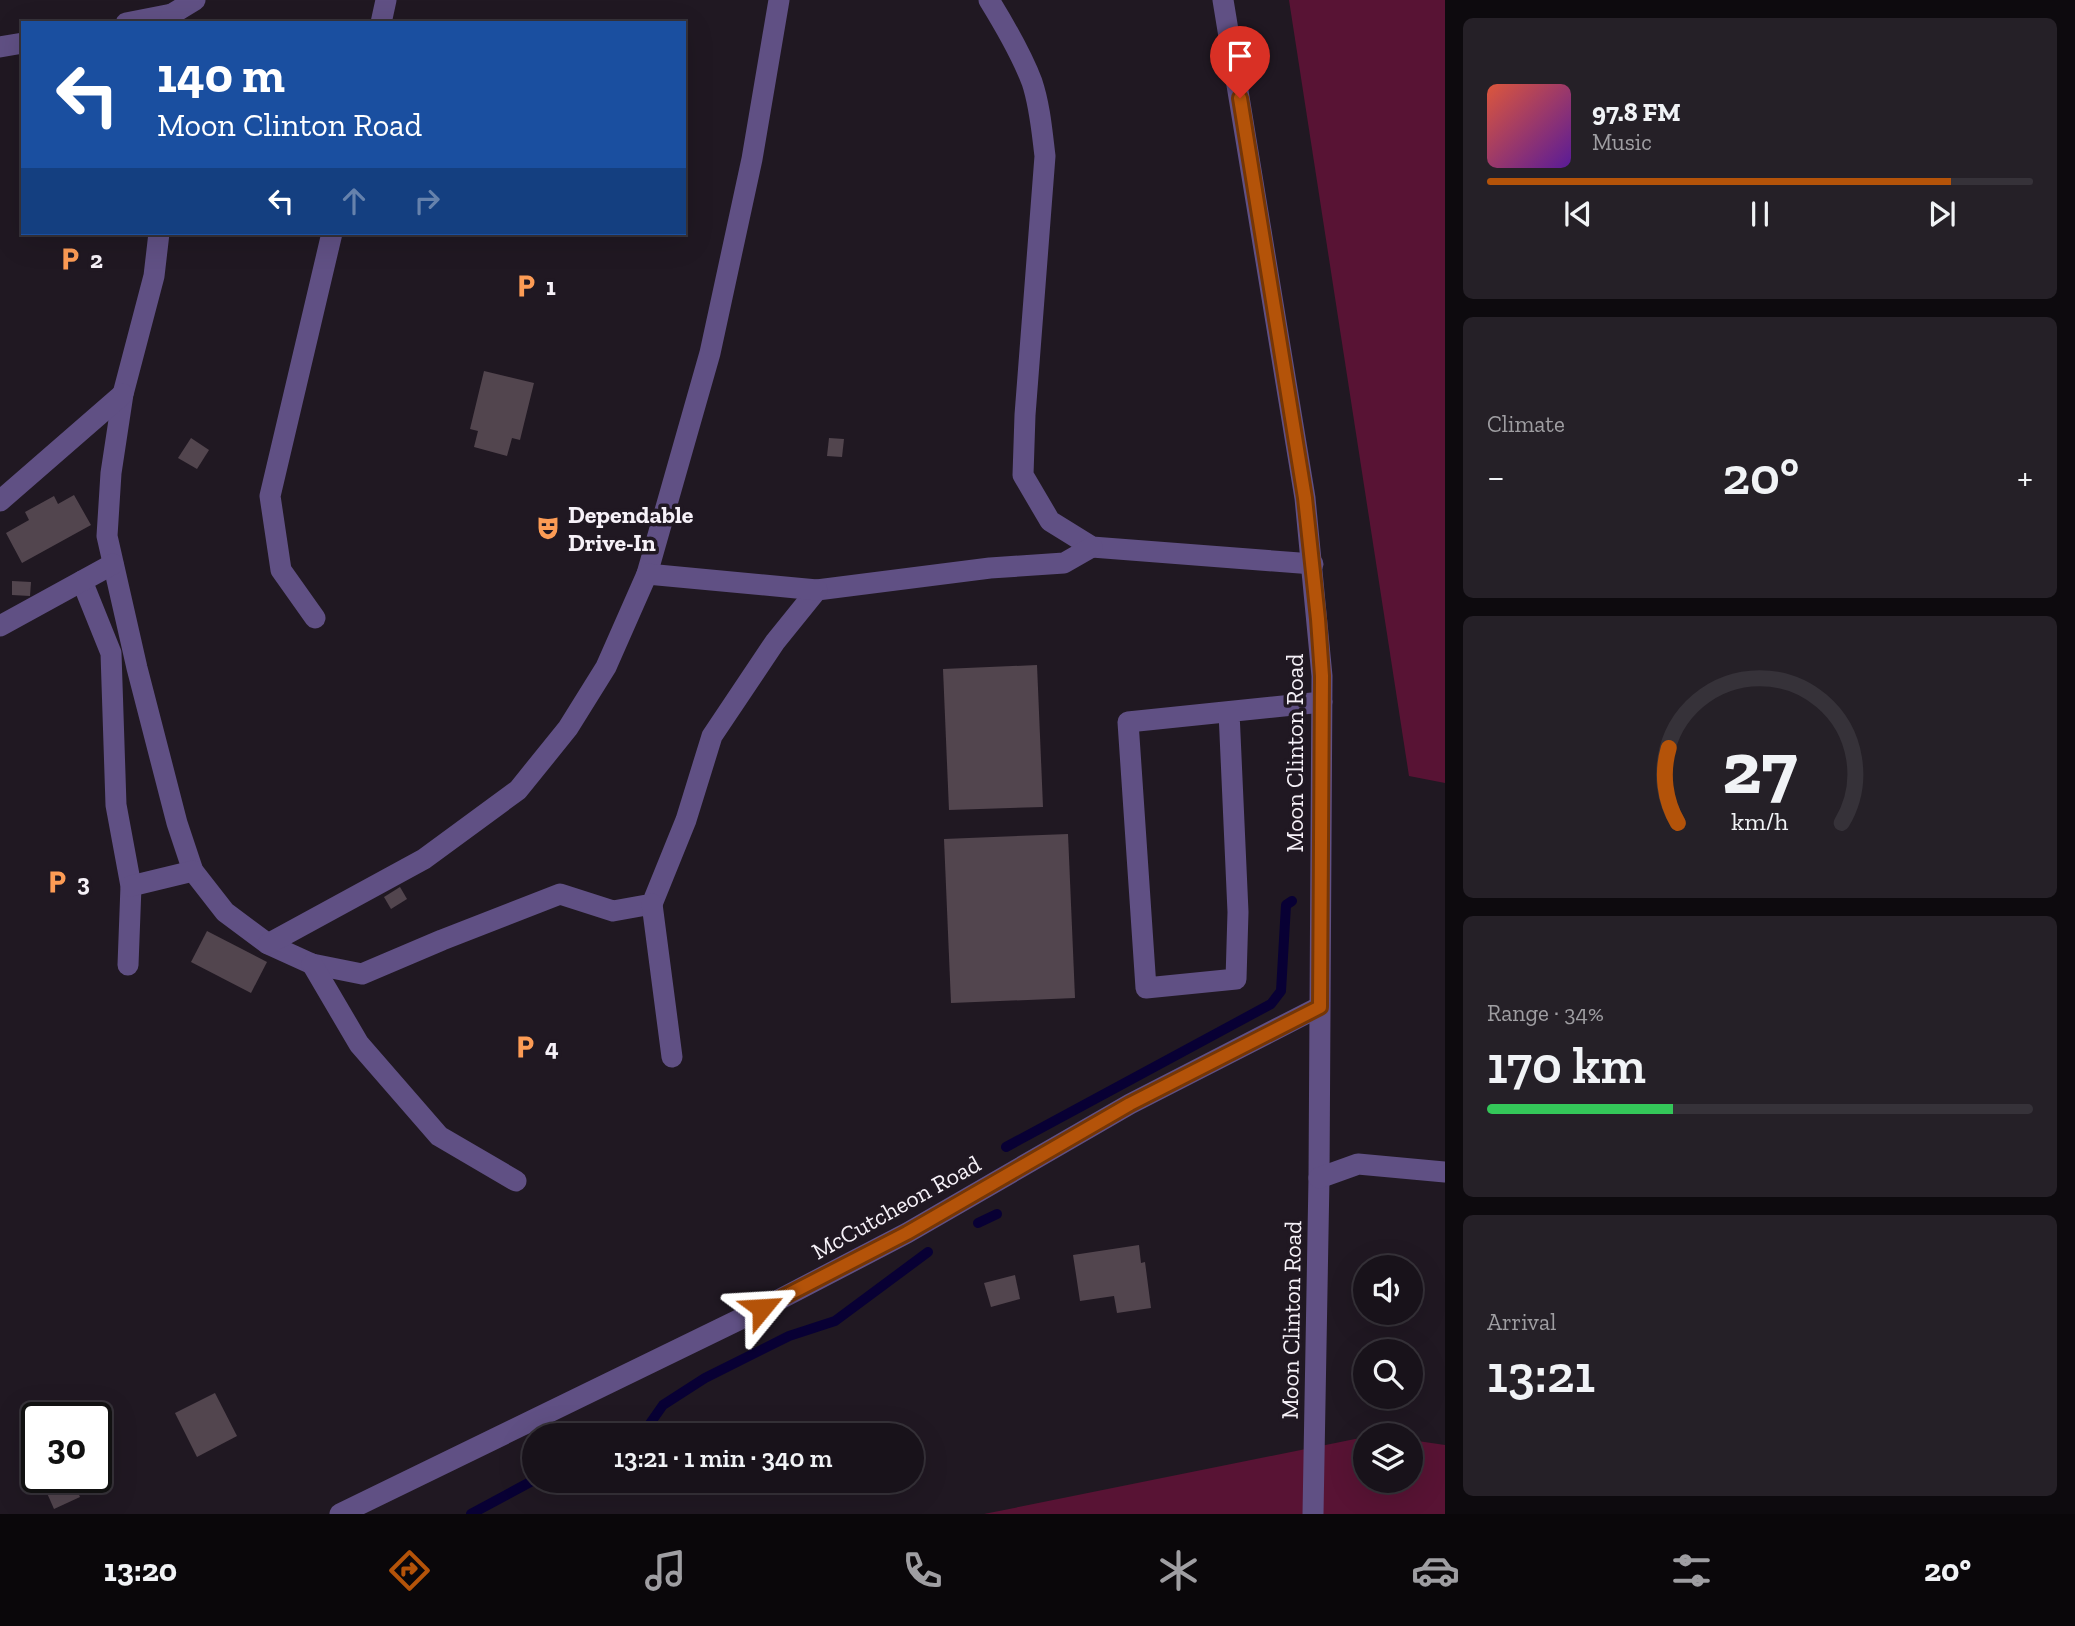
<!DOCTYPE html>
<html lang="en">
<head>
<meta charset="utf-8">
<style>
	:root { --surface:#18121a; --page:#252027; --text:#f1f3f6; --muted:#9f9ea2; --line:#363239; --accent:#b45309 }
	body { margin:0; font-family:"Zilla Slab",serif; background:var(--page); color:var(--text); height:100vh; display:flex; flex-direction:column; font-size:26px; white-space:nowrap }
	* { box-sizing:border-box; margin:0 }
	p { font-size:23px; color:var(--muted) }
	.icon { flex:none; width:38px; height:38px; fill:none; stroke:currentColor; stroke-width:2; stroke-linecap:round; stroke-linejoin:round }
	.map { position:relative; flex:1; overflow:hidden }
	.panel { display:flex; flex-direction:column; gap:18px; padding:18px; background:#0d0a0e; width:630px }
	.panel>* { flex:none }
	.banner { position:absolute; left:21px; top:21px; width:665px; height:214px; border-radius:0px; box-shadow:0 7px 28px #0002,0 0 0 2px var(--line); background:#1a4fa0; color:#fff; overflow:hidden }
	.fabs { position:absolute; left:1353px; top:1255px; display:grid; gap:14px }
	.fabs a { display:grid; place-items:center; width:70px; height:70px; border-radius:50%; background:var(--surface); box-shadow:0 7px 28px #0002,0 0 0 2px var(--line); font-size:35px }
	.speed { position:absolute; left:21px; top:1402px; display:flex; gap:14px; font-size:35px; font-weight:700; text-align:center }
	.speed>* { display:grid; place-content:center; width:91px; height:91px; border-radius:50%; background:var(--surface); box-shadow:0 7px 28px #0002,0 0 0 2px var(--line); line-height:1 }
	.speed .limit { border:4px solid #111; border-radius:10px; background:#fff; color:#111 }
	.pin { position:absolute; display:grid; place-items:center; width:60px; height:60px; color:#fff; margin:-72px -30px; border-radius:50% 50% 50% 0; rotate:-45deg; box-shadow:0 0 7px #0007 }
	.pin .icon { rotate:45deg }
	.me { position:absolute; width:77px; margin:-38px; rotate:63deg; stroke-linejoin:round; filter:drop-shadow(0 0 5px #0008) }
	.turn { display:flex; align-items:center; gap:24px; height:147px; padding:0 21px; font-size:32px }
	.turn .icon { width:91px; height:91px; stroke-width:2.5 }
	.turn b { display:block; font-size:49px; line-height:60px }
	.lanes { display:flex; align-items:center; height:66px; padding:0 21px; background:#0003; justify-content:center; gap:35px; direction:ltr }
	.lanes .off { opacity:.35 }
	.big { font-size:52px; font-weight:600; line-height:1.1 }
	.panel .tile { flex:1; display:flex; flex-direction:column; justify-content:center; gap:10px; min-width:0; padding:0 24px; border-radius:10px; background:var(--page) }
	.panel .dial { align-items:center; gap:0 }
	.dial svg { height:182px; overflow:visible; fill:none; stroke:var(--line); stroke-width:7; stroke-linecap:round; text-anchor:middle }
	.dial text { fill:var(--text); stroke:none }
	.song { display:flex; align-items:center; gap:21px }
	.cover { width:84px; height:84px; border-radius:10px; background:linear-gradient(135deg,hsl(10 70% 55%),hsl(270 70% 35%)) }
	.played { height:7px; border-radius:4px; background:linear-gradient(90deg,var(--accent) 85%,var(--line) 85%) }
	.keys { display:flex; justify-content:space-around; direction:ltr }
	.heat { display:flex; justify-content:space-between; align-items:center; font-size:38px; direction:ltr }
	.charge { height:10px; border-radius:5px; background:linear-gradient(90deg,#34c759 34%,var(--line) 0) }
	.trip { position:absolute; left:522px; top:1423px; width:402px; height:70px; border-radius:35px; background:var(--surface); box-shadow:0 7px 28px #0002,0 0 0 2px var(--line); font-weight:600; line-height:70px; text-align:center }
	.dock { display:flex; height:112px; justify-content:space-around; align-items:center; background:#0a070a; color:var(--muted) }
	.dock .icon { width:49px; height:49px }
	.dock .current { color:var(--accent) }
	.dock b { font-size:32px; color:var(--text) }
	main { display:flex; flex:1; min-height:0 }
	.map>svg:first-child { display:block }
	.green { fill:#581334 }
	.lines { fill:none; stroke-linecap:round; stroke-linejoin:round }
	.stream { stroke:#080034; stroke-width:10 }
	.building { fill:#52454e }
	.minor { stroke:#605084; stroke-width:21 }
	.route-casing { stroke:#753606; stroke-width:18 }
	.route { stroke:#b45309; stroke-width:12 }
	.labels { text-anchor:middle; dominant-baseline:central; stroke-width:7; stroke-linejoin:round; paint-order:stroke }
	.poi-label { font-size:24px; font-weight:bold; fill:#f6f1f8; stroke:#201822; text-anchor:start }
	.street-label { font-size:24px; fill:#f6f1f8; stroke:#201822 }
</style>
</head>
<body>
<main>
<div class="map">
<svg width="1445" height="1514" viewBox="0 0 1445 1514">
	<rect width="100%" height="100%" fill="#201822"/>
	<g class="green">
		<polygon points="1289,0 1445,0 1445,783 1409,776"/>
		<polygon points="1365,1437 1365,1480 1410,1480 1411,1440 1445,1445 1445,1514 984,1514"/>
	</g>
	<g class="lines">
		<g class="stream">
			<polyline points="1006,1147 1271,1004 1281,991 1286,905 1292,901"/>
			<polyline points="978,1223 997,1214"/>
			<polyline points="642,1435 663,1405 705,1378 789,1336 835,1321 928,1252"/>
			<polyline points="471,1514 534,1480"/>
		</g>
	</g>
	<g class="building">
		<polygon points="484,371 534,383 520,440 512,438 507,456 474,447 478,431 470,429"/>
		<polygon points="191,438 209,450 197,469 178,458"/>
		<polygon points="829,438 844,439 842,457 827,456"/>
		<polygon points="74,495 91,525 22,563 6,533 29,520 25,512 54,496 58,504"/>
		<polygon points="12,581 31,582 30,596 12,595"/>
		<polygon points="1037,665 1043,807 949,810 943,669"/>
		<polygon points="1068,834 1075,998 951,1003 944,839"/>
		<polygon points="400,887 407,899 391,909 384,897"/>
		<polygon points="207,931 267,962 251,993 191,962"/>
		<polygon points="1139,1245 1141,1263 1145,1262 1151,1308 1117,1313 1114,1296 1080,1301 1073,1255"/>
		<polygon points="1015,1275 1020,1299 991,1307 984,1283"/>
		<polygon points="215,1393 237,1436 197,1457 175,1413"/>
		<polygon points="58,1477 71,1477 80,1497 54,1509 43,1484"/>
	</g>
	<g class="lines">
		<g class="minor">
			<path d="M 989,0 C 1005,26 1021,53 1032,82 C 1040,106 1042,132 1045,156 L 1025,415 L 1023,475 L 1050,521 L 1092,547 L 1313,564"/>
			<polyline points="1223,0 1305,498 1322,676 1319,1178 1313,1514"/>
			<polyline points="126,23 172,14"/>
			<polyline points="169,23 172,14 195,0"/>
			<polyline points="381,23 386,0"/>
			<polyline points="0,47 23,43"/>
			<polyline points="159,233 154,276 123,394 111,473 107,536 137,668 177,823 193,871 225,912 268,944 312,964 362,974 442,940 560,894 613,911 652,904 686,820 712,736 775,642 817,590 990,568 1064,563 1092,547"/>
			<polyline points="0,501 123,394"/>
			<polyline points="647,574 710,353 752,159 779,0"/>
			<polyline points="82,581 111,653 116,805 131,886 128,965"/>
			<polyline points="315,618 281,570 270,496 332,233"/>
			<polyline points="0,626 113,564"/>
			<polyline points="1229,712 1238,912 1236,979 1146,988 1128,722 1322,702"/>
			<polyline points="131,886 193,871"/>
			<polyline points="652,904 672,1057"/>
			<polyline points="268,944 424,859 518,790 568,728 606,667 647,574 817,590"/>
			<polyline points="312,964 359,1044 439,1136 516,1181"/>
			<polyline points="1319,1178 1358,1164 1445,1172"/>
			<polyline points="340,1514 763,1308 907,1233 1130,1104 1319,1007"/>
		</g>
	</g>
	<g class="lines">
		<g class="route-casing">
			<polyline id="route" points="762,1308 907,1233 1130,1104 1320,1007 1322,676 1318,619 1305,498 1240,98"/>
		</g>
		<use href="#route" class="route"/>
	</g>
	<defs>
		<g id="parking-bare" transform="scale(1.89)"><path d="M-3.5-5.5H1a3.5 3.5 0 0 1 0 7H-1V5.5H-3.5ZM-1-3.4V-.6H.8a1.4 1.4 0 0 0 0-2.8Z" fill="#fd9c55" stroke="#201822" stroke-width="2.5" paint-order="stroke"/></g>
		<g id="theatre-bare" transform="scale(1.89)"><path d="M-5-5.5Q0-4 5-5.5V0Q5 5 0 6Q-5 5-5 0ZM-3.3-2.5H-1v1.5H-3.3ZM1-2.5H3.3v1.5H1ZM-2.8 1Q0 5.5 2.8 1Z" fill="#fd9c55" stroke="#201822" stroke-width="2.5" paint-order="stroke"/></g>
	</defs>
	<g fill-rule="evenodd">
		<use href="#parking-bare" x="70" y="259"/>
		<use href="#parking-bare" x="526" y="286"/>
		<use href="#theatre-bare" x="548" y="528"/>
		<use href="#parking-bare" x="57" y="882"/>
		<use href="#parking-bare" x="525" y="1047"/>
	</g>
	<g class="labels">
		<g class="poi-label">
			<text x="90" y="259">2</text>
			<text x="546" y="286">1</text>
			<text x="568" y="514">Dependable<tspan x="568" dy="28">Drive-In</tspan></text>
			<text x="77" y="882">3</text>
			<text x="545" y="1047">4</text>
		</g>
		<g class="street-label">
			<text transform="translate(1294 753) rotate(-90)">Moon Clinton Road</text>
			<text transform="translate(896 1207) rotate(-29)">McCutcheon Road</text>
			<text transform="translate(1291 1320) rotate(-89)">Moon Clinton Road</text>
		</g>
	</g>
</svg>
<div class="fabs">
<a><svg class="icon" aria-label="sound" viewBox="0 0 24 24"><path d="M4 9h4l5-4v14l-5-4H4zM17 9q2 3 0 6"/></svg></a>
<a><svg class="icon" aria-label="search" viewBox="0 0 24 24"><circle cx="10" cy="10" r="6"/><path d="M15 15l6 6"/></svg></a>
<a><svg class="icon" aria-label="layers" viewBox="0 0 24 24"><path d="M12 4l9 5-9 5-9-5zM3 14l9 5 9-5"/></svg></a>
</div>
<div class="speed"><div class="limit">30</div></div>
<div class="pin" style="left:1240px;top:98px;background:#d93025"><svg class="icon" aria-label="arrive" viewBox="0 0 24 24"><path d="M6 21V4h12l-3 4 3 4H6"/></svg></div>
<svg class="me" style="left:762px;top:1308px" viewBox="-20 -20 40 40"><path d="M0-17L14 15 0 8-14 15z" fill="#b45309" stroke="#fff" stroke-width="4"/></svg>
<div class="trip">13:21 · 1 min · 340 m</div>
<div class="banner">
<div class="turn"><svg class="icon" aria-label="left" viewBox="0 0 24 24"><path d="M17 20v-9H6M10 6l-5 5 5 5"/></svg><div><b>140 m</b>Moon Clinton Road</div></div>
<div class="lanes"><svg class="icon" aria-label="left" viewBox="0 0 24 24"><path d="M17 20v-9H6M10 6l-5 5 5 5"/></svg><svg class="icon off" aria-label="ahead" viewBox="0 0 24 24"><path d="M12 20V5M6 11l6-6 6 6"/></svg><svg class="icon off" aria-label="right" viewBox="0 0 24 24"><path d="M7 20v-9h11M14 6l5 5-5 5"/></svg></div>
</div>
</div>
<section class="panel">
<div class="tile">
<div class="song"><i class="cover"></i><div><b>97.8 FM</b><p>Music</p></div></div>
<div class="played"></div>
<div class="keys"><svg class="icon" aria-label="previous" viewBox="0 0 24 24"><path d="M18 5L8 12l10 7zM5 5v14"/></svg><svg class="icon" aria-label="pause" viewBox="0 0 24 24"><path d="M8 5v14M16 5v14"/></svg><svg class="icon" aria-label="next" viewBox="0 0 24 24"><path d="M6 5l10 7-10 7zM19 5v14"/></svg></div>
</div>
<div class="tile"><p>Climate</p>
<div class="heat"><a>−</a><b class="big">20°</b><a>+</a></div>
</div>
<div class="tile dial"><svg viewBox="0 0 100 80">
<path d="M14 69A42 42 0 1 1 86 69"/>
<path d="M14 69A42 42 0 0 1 10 36" stroke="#b45309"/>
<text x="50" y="56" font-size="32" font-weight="700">27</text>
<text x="50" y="72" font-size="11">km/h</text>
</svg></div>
<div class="tile"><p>Range · 34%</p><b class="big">170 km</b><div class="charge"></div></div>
<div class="tile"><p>Arrival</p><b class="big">13:21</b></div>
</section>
</main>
<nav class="dock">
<b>13:20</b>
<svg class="icon current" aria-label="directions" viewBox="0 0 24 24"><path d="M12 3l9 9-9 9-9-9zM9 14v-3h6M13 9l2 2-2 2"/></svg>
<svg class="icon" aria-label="music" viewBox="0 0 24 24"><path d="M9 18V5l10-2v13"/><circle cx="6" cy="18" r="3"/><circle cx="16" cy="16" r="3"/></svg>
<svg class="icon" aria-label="phone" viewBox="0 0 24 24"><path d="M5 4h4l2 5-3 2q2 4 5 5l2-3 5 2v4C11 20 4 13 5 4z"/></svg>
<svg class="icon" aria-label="climate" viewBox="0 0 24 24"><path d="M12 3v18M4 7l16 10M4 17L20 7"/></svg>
<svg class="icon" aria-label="car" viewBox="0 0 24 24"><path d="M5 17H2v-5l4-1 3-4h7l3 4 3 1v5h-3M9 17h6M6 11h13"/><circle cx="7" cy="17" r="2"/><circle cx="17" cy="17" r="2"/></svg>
<svg class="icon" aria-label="filters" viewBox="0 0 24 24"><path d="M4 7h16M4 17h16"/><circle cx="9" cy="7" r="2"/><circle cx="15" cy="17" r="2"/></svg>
<b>20°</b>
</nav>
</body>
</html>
